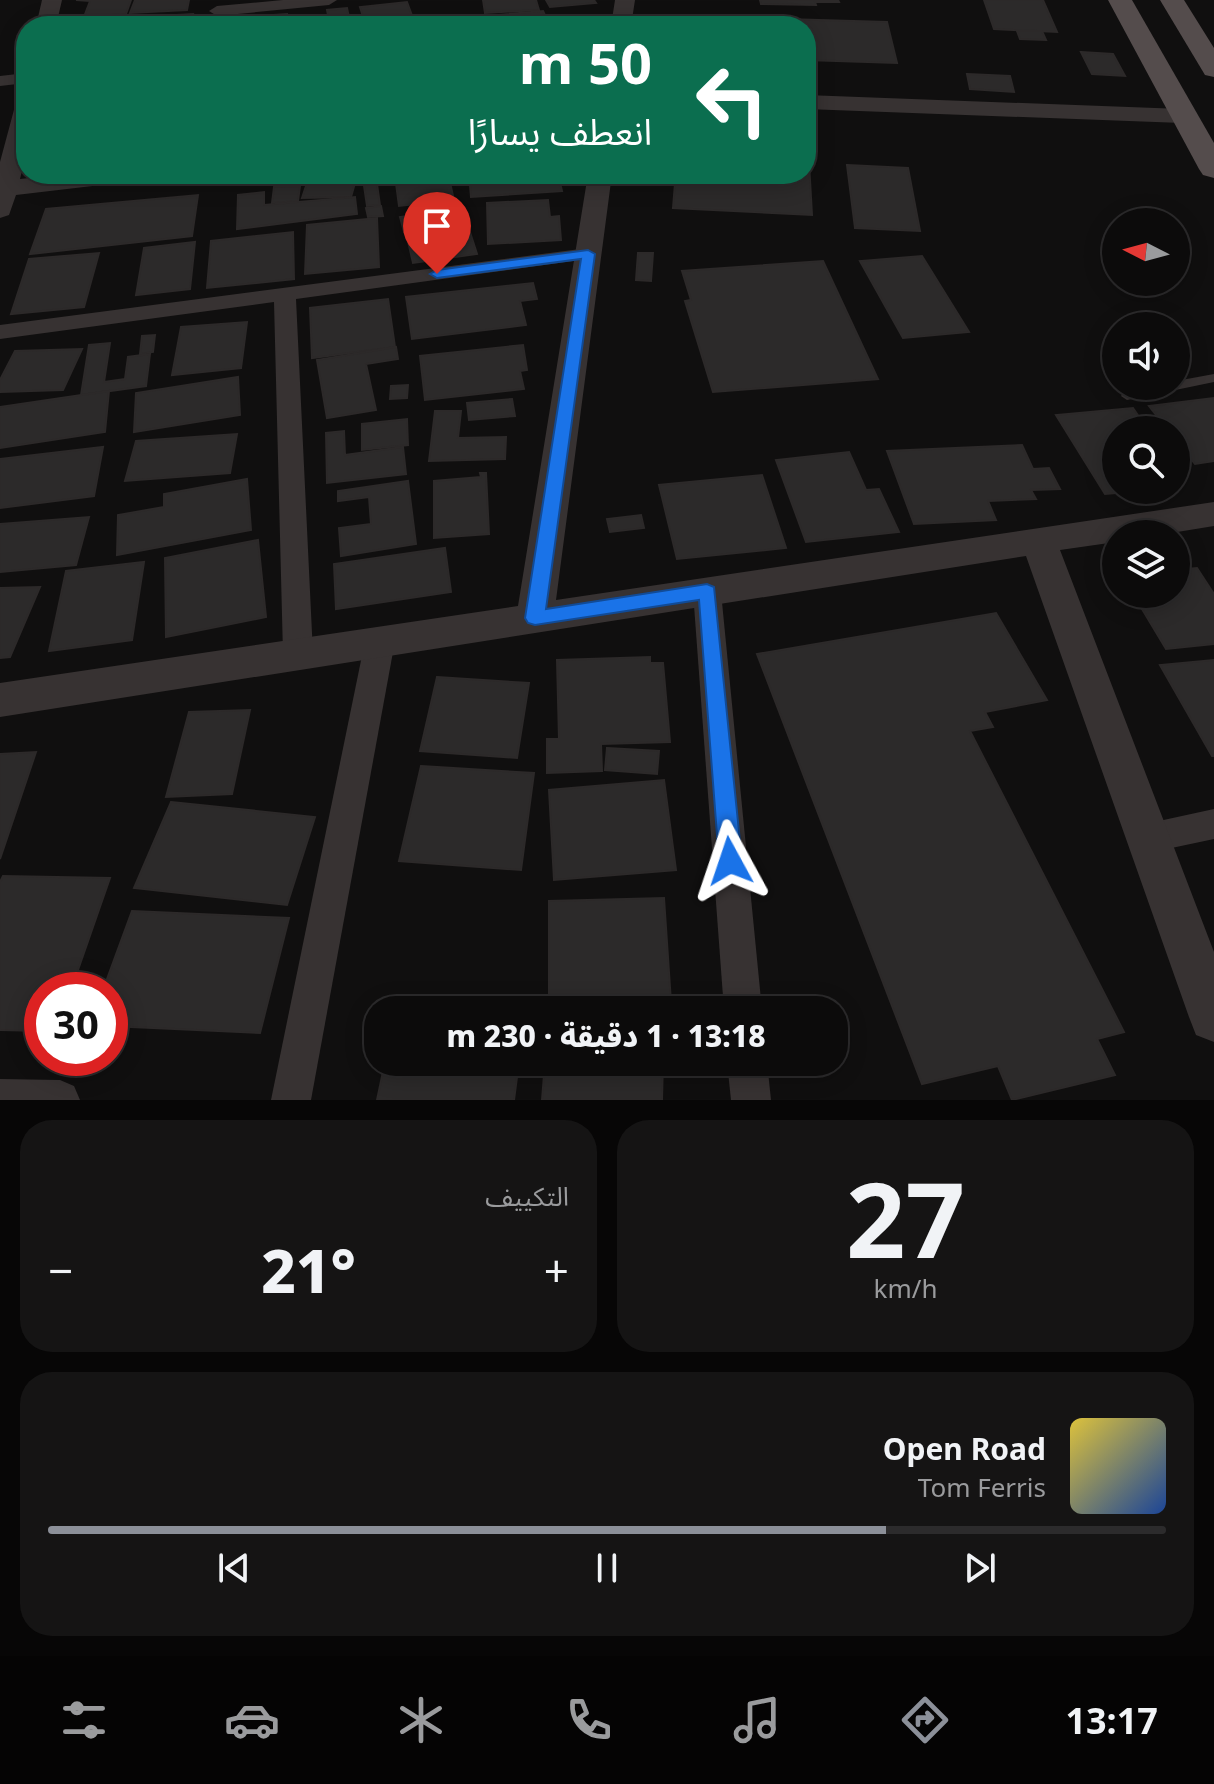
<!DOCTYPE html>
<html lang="ar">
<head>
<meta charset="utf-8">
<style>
	:root { --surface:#0c0b0b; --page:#151414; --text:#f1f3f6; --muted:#9a9b9d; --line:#2c2b2c; --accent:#8c9099 }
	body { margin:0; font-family:"Noto Sans","Noto Sans Arabic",sans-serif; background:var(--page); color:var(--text); direction:rtl; height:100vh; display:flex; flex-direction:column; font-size:30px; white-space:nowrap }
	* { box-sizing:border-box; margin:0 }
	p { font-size:26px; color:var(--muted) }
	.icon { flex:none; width:44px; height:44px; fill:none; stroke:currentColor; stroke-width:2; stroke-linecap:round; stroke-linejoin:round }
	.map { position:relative; height:1100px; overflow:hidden; direction:ltr }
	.side { display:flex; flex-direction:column; gap:20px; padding:20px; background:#070606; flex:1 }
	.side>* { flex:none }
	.guide { position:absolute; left:16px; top:16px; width:800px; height:168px; border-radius:32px; box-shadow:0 4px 20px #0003,0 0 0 2px var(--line); direction:rtl; background:#0b6e4f; color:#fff; overflow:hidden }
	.needle { width:52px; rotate:276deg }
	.fabs { position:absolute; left:1102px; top:208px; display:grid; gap:16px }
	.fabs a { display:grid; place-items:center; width:88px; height:88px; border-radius:50%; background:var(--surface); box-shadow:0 4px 20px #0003,0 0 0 2px var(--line); font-size:40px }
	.speed { position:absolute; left:24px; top:972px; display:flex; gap:16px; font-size:40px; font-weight:700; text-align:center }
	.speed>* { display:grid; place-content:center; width:104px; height:104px; border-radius:50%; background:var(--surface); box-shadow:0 4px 20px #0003,0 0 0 2px var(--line); line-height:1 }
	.speed .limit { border:12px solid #d22; background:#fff; color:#111 }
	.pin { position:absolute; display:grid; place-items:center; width:68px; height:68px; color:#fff; margin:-82px -34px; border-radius:50% 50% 50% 0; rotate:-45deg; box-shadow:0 0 8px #0007 }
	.pin .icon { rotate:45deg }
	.me { position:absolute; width:88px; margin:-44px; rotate:355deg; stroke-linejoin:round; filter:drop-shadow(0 0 6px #0008) }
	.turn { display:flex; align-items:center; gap:28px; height:168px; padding:0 32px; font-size:36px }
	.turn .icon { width:104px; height:104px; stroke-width:2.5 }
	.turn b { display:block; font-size:56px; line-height:68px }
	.big { font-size:60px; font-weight:800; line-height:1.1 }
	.side .card { flex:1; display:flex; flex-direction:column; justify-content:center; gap:12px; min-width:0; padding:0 28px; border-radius:32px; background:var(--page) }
	.side .dial { align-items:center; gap:0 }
	.dial b { font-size:104px; line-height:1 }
	.song { display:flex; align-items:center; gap:24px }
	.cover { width:96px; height:96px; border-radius:12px; background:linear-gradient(135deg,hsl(50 70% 55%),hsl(220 70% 35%)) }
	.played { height:8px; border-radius:4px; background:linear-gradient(90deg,var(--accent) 75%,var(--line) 75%) }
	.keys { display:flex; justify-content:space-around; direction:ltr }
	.heat { display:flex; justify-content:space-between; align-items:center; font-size:44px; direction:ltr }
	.side .tiles { flex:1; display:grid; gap:20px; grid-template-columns:1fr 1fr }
	.card:last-child { grid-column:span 2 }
	.trip { position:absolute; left:364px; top:996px; width:484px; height:80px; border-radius:32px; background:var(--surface); box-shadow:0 4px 20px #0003,0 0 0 2px var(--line); font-weight:800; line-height:80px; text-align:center; direction:rtl }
	.tabs { display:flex; height:128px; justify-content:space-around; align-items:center; background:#050404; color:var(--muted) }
	.tabs .icon { width:56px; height:56px }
	.tabs .on { color:var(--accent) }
	.tabs b { font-size:36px; color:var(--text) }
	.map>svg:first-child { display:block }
	.building { fill:#2c2a2a; stroke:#2c2929; stroke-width:2 }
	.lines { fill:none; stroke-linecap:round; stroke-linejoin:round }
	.service { fill:#373232; fill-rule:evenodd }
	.minor { fill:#373232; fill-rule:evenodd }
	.tertiary { fill:#373232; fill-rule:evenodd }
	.primary { fill:#544c4c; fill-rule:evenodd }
	.route { fill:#1a73e8; stroke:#114b97; stroke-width:2 }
</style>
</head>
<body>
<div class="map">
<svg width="1214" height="1100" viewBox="0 0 1214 1100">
	<rect width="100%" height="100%" fill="#100f0f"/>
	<g class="building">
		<polygon points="76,0 131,0 126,14 84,17 90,1"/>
		<polygon points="135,0 189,0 187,10 130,13"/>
		<polygon points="483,0 536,0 539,10 485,13"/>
		<polygon points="546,0 594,0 596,3 550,7"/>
		<polygon points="760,0 838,0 839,2 815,2 816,5 761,4"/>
		<polygon points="984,0 1043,0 1057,32 994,29"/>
		<polygon points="407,2 414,21 366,26 360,7"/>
		<polygon points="347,8 351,26 330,26 327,10"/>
		<polygon points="543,11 550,26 491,26 487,16"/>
		<polygon points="193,14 190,26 138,26 141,17"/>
		<polygon points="287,14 287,26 243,26 245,17"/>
		<polygon points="314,15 315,18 325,17 327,26 299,26 297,17"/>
		<polygon points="129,18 127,26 75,26 77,22"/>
		<polygon points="481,18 485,26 431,26 430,23"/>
		<polygon points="785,19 887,22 897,63 806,60 806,26 786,26"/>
		<polygon points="1017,31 1042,31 1046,40 1020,39"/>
		<polygon points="1081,52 1113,54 1125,76 1092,74"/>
		<polygon points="967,74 1010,76 1014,92 970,89"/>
		<polygon points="807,127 812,215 673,208 675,183 656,182 657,175 633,174 806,174"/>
		<polygon points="847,165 908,168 920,231 855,228"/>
		<polygon points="412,174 448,174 454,200 399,206 395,176"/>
		<polygon points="469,174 558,174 562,191 471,197"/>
		<polygon points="376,177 380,205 367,206 363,179"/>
		<polygon points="307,183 355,183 351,197 302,198"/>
		<polygon points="300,186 298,201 272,203 274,187"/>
		<polygon points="264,192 264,205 355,197 357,214 237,229 238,195"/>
		<polygon points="198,195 192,236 30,254 46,209"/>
		<polygon points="548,200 550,217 559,216 561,240 488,244 487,203"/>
		<polygon points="381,206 383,216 368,217 366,208"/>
		<polygon points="462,208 467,224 404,232 400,217"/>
		<polygon points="377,218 379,267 305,274 307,225"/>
		<polygon points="469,229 477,254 413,263 407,237"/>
		<polygon points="293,232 294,279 207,288 211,241"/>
		<polygon points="195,242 190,289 136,295 144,248"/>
		<polygon points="99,253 84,307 11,314 29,259"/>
		<polygon points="638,253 653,253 651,281 636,280"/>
		<polygon points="922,256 969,332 903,338 860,261"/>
		<polygon points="823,261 878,379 713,392 685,301 691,300 682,271"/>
		<polygon points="533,283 537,299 520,301 526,325 412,339 406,297"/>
		<polygon points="388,299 395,347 312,358 310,308"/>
		<polygon points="247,322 241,368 172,375 181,327"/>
		<polygon points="155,335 153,352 140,354 142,336"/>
		<polygon points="110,343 104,382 125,379 128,357 150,354 146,386 81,395 89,345"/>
		<polygon points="523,345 527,370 520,371 524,389 425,400 420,356"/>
		<polygon points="396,347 398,359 366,364 376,410 327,418 317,360"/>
		<polygon points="82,349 63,390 0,392 0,380 15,351"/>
		<polygon points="238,377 240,415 134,432 136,393"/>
		<polygon points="408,385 407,398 390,399 391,386"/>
		<polygon points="109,391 105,432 0,448 0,407"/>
		<polygon points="1214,398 1214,461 1195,464 1176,440 1176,430 1168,430 1149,406"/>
		<polygon points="512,399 515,416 469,420 467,403"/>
		<polygon points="1133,408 1148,430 1116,430 1116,490 1152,490 1105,494 1056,415"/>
		<polygon points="435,411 461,411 458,438 506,437 505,459 429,461"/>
		<polygon points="407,419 408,445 362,450 362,424"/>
		<polygon points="344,431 345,455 403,447 406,474 327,483 326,433"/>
		<polygon points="237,434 230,473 125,481 136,441"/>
		<polygon points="1022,445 1033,469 1049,468 1060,489 1031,490 1036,499 988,501 996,520 914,524 887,451"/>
		<polygon points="103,447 94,496 0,508 0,459"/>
		<polygon points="849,452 866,490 879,489 899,532 806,542 776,460"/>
		<polygon points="480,473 486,473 489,534 434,538 434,481 481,477"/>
		<polygon points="762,475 786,548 677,559 659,485"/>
		<polygon points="247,479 251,530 117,555 118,515 164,507 164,494"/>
		<polygon points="408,481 416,544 341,556 339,528 371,524 369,497 338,501 338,491"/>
		<polygon points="641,515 644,528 610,532 607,519"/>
		<polygon points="89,517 76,565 0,572 0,524"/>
		<polygon points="258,540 266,617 166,637 165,558"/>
		<polygon points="445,548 451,592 336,609 334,564"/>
		<polygon points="144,562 132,640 49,651 66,571"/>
		<polygon points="1197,568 1214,594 1214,644 1166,649 1133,594 1176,594 1176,570"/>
		<polygon points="40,587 10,657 0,658 0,588"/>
		<polygon points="996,613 1047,700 985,712 993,727 970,731 1124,1032 1097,1039 1115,1075 1012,1100 998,1066 922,1084 757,654"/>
		<polygon points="650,657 650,663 663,663 670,742 601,744 602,771 547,773 547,739 559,739 557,660"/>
		<polygon points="1214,660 1214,756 1212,756 1160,665"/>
		<polygon points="437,677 529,683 517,758 420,751"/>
		<polygon points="250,710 232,794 166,797 189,712"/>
		<polygon points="607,748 659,751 657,774 605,770"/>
		<polygon points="36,752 0,859 0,754"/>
		<polygon points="421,766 534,773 521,870 399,861"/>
		<polygon points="664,780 676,870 554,880 549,790"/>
		<polygon points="171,802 315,817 287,905 134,888"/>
		<polygon points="3,876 110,878 71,990 42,990 42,1031 0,1030 0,882"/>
		<polygon points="664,898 671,1002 549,1006 549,901"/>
		<polygon points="132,911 289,918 260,1033 110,1026 110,990 103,990"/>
		<polygon points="385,1062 519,1062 514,1100 377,1100"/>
		<polygon points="545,1062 663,1062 662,1100 542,1100"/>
	</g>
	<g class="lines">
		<polygon class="service" points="1214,374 1214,382 1127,400 1121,396 1123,393 1155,386 1176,386 1176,381"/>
		<g class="minor">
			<polygon points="283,0 337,0 329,5 217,16 209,11 217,6"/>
			<polygon points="26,73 26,83 0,86 0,76"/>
			<polygon points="588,248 599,254 595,258 296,299 313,654 309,663 298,666 287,663 283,654 274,302 0,339 0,325"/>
			<polygon points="707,581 717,584 721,592 762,1010 724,1010 693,592 697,584"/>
			<polygon points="380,629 391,633 395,641 311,1100 271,1100 365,641 369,633"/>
			<polygon points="1214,809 1214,839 1148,853 1136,848 1131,837 1136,826"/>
			<polygon points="727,1062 767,1062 771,1100 731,1100"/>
			<polygon points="0,1079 60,1080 74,1086 80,1100 0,1100"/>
		</g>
		<g class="tertiary">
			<polygon points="42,0 62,0 56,26 36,26"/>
			<polygon points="615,0 635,0 631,26 611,26"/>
			<polygon points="806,95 1182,109 1190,111 1193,116 1190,121 1182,123 806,109"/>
			<polygon points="26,99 26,154 20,179 68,174 147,174 144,179 135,181 16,195 9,215 0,218 0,162 15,106 18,101"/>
			<polygon points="588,174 612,174 556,600 1214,502 1214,526 1165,534 1116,534 1116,542 1060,550 1214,952 1214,1042 1196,1035 1189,1017 1026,556 0,717 0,683 518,606"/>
		</g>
		<g class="primary">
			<polygon points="1108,0 1132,0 1214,143 1214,178 1203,175 1199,169"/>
			<polygon points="1160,0 1184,0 1214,48 1214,77 1205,75"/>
		</g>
	</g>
	<polygon class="route" points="588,250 595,254 546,609 707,584 714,587 742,861 738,868 730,871 722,868 719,861 699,600 535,625 528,623 525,618 581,259 437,278 430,274 437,270"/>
</svg>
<div class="fabs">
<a><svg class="needle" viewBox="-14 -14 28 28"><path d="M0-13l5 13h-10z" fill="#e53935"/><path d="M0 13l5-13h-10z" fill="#9a9b9d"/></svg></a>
<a><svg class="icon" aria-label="sound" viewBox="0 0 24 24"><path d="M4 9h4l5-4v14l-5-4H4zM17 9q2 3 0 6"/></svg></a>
<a><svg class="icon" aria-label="search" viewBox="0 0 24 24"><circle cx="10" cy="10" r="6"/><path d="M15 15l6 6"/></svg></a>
<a><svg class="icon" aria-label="layers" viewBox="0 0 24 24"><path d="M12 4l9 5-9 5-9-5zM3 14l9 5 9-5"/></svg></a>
</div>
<div class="speed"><div class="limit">30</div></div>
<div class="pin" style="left:437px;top:274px;background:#d93025"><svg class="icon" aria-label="arrive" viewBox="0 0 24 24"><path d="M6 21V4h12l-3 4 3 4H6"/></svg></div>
<svg class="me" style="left:730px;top:861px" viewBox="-20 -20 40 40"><path d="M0-17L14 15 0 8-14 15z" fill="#1a73e8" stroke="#fff" stroke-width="4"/></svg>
<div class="trip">13:18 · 1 دقيقة · 230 m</div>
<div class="guide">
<div class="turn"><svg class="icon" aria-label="left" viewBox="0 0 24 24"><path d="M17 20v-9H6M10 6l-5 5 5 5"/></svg><div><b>50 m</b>انعطف يسارًا</div></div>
</div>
</div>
<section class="side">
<div class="tiles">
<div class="card dial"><b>27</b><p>km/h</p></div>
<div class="card"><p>التكييف</p>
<div class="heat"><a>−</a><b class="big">21°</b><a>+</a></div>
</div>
<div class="card">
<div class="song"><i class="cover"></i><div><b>Open Road</b><p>Tom Ferris</p></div></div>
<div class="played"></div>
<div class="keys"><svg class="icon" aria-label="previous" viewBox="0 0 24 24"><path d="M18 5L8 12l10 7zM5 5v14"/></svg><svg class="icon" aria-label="pause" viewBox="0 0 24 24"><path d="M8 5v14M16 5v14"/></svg><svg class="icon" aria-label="next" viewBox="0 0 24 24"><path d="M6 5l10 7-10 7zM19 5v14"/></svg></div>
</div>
</div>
</section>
<nav class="tabs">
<b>13:17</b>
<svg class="icon on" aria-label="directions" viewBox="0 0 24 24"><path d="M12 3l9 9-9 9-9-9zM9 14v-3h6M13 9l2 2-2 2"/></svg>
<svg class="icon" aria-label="music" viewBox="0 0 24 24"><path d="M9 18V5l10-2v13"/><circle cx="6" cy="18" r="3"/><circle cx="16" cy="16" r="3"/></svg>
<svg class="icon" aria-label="phone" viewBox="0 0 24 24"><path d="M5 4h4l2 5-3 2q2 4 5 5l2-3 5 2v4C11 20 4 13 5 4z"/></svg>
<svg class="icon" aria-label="climate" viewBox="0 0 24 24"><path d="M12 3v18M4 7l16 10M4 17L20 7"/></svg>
<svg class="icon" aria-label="car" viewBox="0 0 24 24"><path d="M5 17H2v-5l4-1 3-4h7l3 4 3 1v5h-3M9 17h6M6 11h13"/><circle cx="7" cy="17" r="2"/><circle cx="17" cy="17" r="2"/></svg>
<svg class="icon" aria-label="filters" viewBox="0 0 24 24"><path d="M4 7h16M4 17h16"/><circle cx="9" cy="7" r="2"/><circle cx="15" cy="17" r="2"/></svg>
</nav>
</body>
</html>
